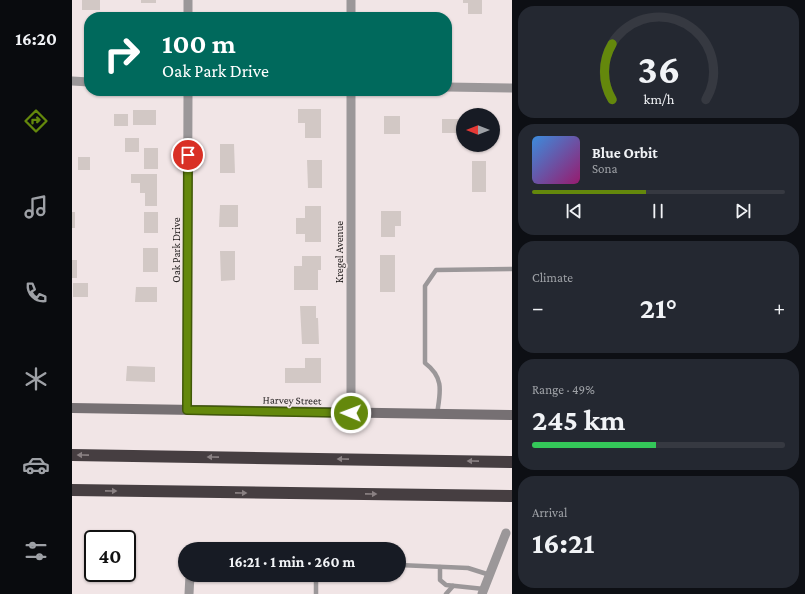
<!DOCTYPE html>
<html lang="en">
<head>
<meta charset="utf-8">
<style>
	:root { --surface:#171b24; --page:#242831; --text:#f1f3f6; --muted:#9ea1a6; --line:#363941; --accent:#64880c }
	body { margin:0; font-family:"Crimson Pro",serif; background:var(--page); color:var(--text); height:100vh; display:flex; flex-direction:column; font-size:15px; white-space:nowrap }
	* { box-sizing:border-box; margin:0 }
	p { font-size:13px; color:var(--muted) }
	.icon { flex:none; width:22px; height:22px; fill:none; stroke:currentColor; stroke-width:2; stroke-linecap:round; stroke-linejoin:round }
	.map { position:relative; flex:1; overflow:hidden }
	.sheet { display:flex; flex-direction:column; gap:6px; padding:6px; background:#0d0f14; width:293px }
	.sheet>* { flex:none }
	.hud { position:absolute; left:12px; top:12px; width:368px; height:84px; border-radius:16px; box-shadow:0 1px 3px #0004; background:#00695c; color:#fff; overflow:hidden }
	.needle { width:26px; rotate:270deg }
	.tools { position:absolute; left:384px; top:108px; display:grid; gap:8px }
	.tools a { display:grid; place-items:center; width:44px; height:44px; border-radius:50%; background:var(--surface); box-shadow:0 1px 3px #0004; font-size:20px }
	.speed { position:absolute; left:12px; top:530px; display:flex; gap:8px; font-size:20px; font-weight:700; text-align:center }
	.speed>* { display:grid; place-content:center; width:52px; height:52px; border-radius:50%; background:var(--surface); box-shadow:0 1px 3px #0004; line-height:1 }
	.speed .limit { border:2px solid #111; border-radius:6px; background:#fff; color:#111 }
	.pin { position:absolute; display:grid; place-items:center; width:34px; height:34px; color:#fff; margin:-17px; border:2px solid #fff; border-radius:50%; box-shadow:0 1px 4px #0007 }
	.me { position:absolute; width:44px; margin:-22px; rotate:271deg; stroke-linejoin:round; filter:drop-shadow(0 0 3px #0008) }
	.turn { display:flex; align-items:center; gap:14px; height:84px; padding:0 12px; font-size:18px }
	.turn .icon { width:52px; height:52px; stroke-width:2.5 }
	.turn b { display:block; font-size:28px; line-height:34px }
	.big { font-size:30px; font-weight:700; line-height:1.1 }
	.sheet .tile { flex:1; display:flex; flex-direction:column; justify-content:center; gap:6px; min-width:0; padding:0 14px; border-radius:16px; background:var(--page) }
	.sheet .dial { align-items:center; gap:0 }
	.dial svg { height:104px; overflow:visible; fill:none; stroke:var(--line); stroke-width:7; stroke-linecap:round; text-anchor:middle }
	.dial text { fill:var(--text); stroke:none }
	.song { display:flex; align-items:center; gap:12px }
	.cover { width:48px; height:48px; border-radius:6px; background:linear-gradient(135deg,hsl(210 70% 55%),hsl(320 70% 35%)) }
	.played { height:4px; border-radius:2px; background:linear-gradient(90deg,var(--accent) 45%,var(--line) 45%) }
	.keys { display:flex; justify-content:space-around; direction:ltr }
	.heat { display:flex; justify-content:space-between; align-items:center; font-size:22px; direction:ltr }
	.charge { height:6px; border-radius:3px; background:linear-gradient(90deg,#34c759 49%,var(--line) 0) }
	.trip { position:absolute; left:106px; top:542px; width:228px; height:40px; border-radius:20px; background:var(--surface); box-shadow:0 1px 3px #0004; font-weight:700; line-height:40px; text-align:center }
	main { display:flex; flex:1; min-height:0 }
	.tab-bar { display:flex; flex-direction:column; width:72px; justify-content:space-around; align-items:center; background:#090b0e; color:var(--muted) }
	.tab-bar .icon { width:28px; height:28px }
	.tab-bar .selected { color:var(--accent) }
	.tab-bar b { font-size:18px; color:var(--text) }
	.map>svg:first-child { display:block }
	.building { fill:#d2c8c5 }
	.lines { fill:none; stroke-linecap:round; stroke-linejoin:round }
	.lane { stroke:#9b9799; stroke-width:4.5 }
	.street { stroke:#9b9799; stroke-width:9 }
	.secondary { stroke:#767073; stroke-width:10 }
	.highway { stroke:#463e41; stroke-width:12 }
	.oneway { fill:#8a8183 }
	.route-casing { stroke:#415808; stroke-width:10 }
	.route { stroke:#64880c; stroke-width:7 }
	.labels { text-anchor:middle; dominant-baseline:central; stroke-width:3.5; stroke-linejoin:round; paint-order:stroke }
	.street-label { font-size:11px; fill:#231f1f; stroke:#f1e5e6 }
</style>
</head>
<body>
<main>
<nav class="tab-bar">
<b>16:20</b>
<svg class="icon selected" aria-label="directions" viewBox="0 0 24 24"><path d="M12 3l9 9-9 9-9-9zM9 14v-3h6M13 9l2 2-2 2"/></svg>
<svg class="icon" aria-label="music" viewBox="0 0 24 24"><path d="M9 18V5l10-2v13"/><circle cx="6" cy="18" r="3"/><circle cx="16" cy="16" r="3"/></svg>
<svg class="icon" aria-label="phone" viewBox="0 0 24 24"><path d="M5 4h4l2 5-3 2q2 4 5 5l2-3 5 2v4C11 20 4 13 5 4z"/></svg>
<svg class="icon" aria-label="climate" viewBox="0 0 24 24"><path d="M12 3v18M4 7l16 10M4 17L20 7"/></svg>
<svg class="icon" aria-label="car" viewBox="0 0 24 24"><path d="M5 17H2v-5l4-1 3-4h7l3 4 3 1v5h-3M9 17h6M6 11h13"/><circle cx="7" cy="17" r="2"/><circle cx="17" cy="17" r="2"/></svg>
<svg class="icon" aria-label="filters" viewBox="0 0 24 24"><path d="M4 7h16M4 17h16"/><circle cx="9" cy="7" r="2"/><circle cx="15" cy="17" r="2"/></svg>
</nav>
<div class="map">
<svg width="440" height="594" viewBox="0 0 440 594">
	<rect width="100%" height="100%" fill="#f1e5e6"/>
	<g class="building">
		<rect x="10" y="0" width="18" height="10"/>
		<rect x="69" y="0" width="15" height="3"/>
		<polygon points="391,0 410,0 410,14 396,14 396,3 391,3"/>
		<polygon points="226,109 249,109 249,138 233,138 233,123 226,123"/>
		<rect x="61" y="110" width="23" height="15"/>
		<rect x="42" y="114" width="14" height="12"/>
		<rect x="312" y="116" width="16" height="18"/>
		<rect x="370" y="119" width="21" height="14"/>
		<rect x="53" y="138" width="14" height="14"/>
		<polygon points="148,144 162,144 163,173 148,173"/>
		<rect x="72" y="148" width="14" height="21"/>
		<rect x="6" y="157" width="12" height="13"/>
		<polygon points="235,160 250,160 250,188 236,188"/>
		<rect x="400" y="161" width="14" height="31"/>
		<polygon points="59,174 85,174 85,206 73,206 73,193 68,193 68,183 59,183"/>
		<polygon points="148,205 166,205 166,227 147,227"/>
		<polygon points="233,206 249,206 249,242 233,242 233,234 224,234 224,218 233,218"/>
		<polygon points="309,211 329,211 329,226 323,226 323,237 309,237"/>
		<rect x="0" y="212" width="3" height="16"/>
		<rect x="72" y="212" width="14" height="21"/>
		<rect x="71" y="248" width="15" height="24"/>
		<polygon points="148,251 163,251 163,280 149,281"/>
		<rect x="308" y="255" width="15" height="37"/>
		<polygon points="230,256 249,256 249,270 246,270 246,290 222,290 222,266 230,266"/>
		<rect x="0" y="260" width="5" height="18"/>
		<rect x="1" y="283" width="15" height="14"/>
		<polygon points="64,287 85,287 85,302 63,302"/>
		<polygon points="228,306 244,306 244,318 246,318 247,344 230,344"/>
		<polygon points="233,358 249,358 249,383 213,383 213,368 233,368"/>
		<polygon points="55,366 83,367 83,382 54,381"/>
	</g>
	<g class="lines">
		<g class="lane">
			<path d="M 365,414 C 368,393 373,378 353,363 L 353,286 L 364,270 L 440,269"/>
			<polyline points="327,565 396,568 418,575"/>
			<polyline points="368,567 368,580 374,585 412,589"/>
			<polyline points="244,594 244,575"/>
			<polyline points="374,594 381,586"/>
		</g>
		<g class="street">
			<polyline points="279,0 279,17"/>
			<polyline points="116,17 116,0"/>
			<polyline points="0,81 17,82"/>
			<polyline points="375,87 440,88"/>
			<polyline points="115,410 116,91"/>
			<polyline points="279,413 279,91"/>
			<polyline points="117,594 118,575"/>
			<polyline points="410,594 434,533"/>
		</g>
		<polyline class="secondary" points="0,408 440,415"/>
		<g class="highway">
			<polyline points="0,455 440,462"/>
			<polyline points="0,490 440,496"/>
		</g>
	</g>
	<defs><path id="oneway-solid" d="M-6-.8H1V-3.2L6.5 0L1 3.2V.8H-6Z"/></defs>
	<g class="oneway">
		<use href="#oneway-solid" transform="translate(11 455) rotate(-179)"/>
		<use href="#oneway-solid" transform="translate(141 457) rotate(-179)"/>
		<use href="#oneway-solid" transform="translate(271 459) rotate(-179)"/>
		<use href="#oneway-solid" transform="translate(401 461) rotate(-179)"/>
		<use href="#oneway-solid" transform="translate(39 491) rotate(1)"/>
		<use href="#oneway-solid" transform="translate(169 493) rotate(1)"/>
		<use href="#oneway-solid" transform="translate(299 494) rotate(1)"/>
	</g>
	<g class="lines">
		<g class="route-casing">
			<polyline id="route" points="116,155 115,410 279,413"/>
		</g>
		<use href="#route" class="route"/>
	</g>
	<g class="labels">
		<g class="street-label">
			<text transform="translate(104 250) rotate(-90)">Oak Park Drive</text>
			<text transform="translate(267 252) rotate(-90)">Kregel Avenue</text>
			<text transform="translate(220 400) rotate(1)">Harvey Street</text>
		</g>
	</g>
</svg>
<div class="tools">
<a><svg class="needle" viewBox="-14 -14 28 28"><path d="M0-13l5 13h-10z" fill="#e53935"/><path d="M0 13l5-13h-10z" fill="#9ea1a6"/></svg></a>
</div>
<div class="speed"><div class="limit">40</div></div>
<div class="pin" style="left:116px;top:155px;background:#d93025"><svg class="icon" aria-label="arrive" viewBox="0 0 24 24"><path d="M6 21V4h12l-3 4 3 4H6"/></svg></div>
<svg class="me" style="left:279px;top:413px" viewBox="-20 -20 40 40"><circle r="17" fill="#64880c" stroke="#fff" stroke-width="3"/><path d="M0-11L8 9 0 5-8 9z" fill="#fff"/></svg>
<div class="trip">16:21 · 1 min · 260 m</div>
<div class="hud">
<div class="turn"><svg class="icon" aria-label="right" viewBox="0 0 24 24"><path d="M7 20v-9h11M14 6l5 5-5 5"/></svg><div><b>100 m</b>Oak Park Drive</div></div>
</div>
</div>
<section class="sheet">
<div class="tile dial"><svg viewBox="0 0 100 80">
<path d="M14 69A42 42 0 1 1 86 69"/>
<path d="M14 69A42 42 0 0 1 14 26" stroke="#64880c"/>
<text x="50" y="56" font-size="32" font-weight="700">36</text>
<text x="50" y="72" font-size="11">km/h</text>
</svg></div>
<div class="tile">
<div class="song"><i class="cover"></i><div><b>Blue Orbit</b><p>Sona</p></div></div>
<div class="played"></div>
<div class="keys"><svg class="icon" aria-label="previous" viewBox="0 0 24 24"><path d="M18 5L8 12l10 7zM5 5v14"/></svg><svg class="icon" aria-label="pause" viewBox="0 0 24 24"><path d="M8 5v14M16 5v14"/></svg><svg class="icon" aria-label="next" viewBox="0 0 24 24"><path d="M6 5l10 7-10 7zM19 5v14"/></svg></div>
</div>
<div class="tile"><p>Climate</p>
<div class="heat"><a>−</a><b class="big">21°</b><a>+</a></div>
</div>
<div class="tile"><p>Range · 49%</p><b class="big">245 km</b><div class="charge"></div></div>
<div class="tile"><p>Arrival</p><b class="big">16:21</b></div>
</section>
</main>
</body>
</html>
